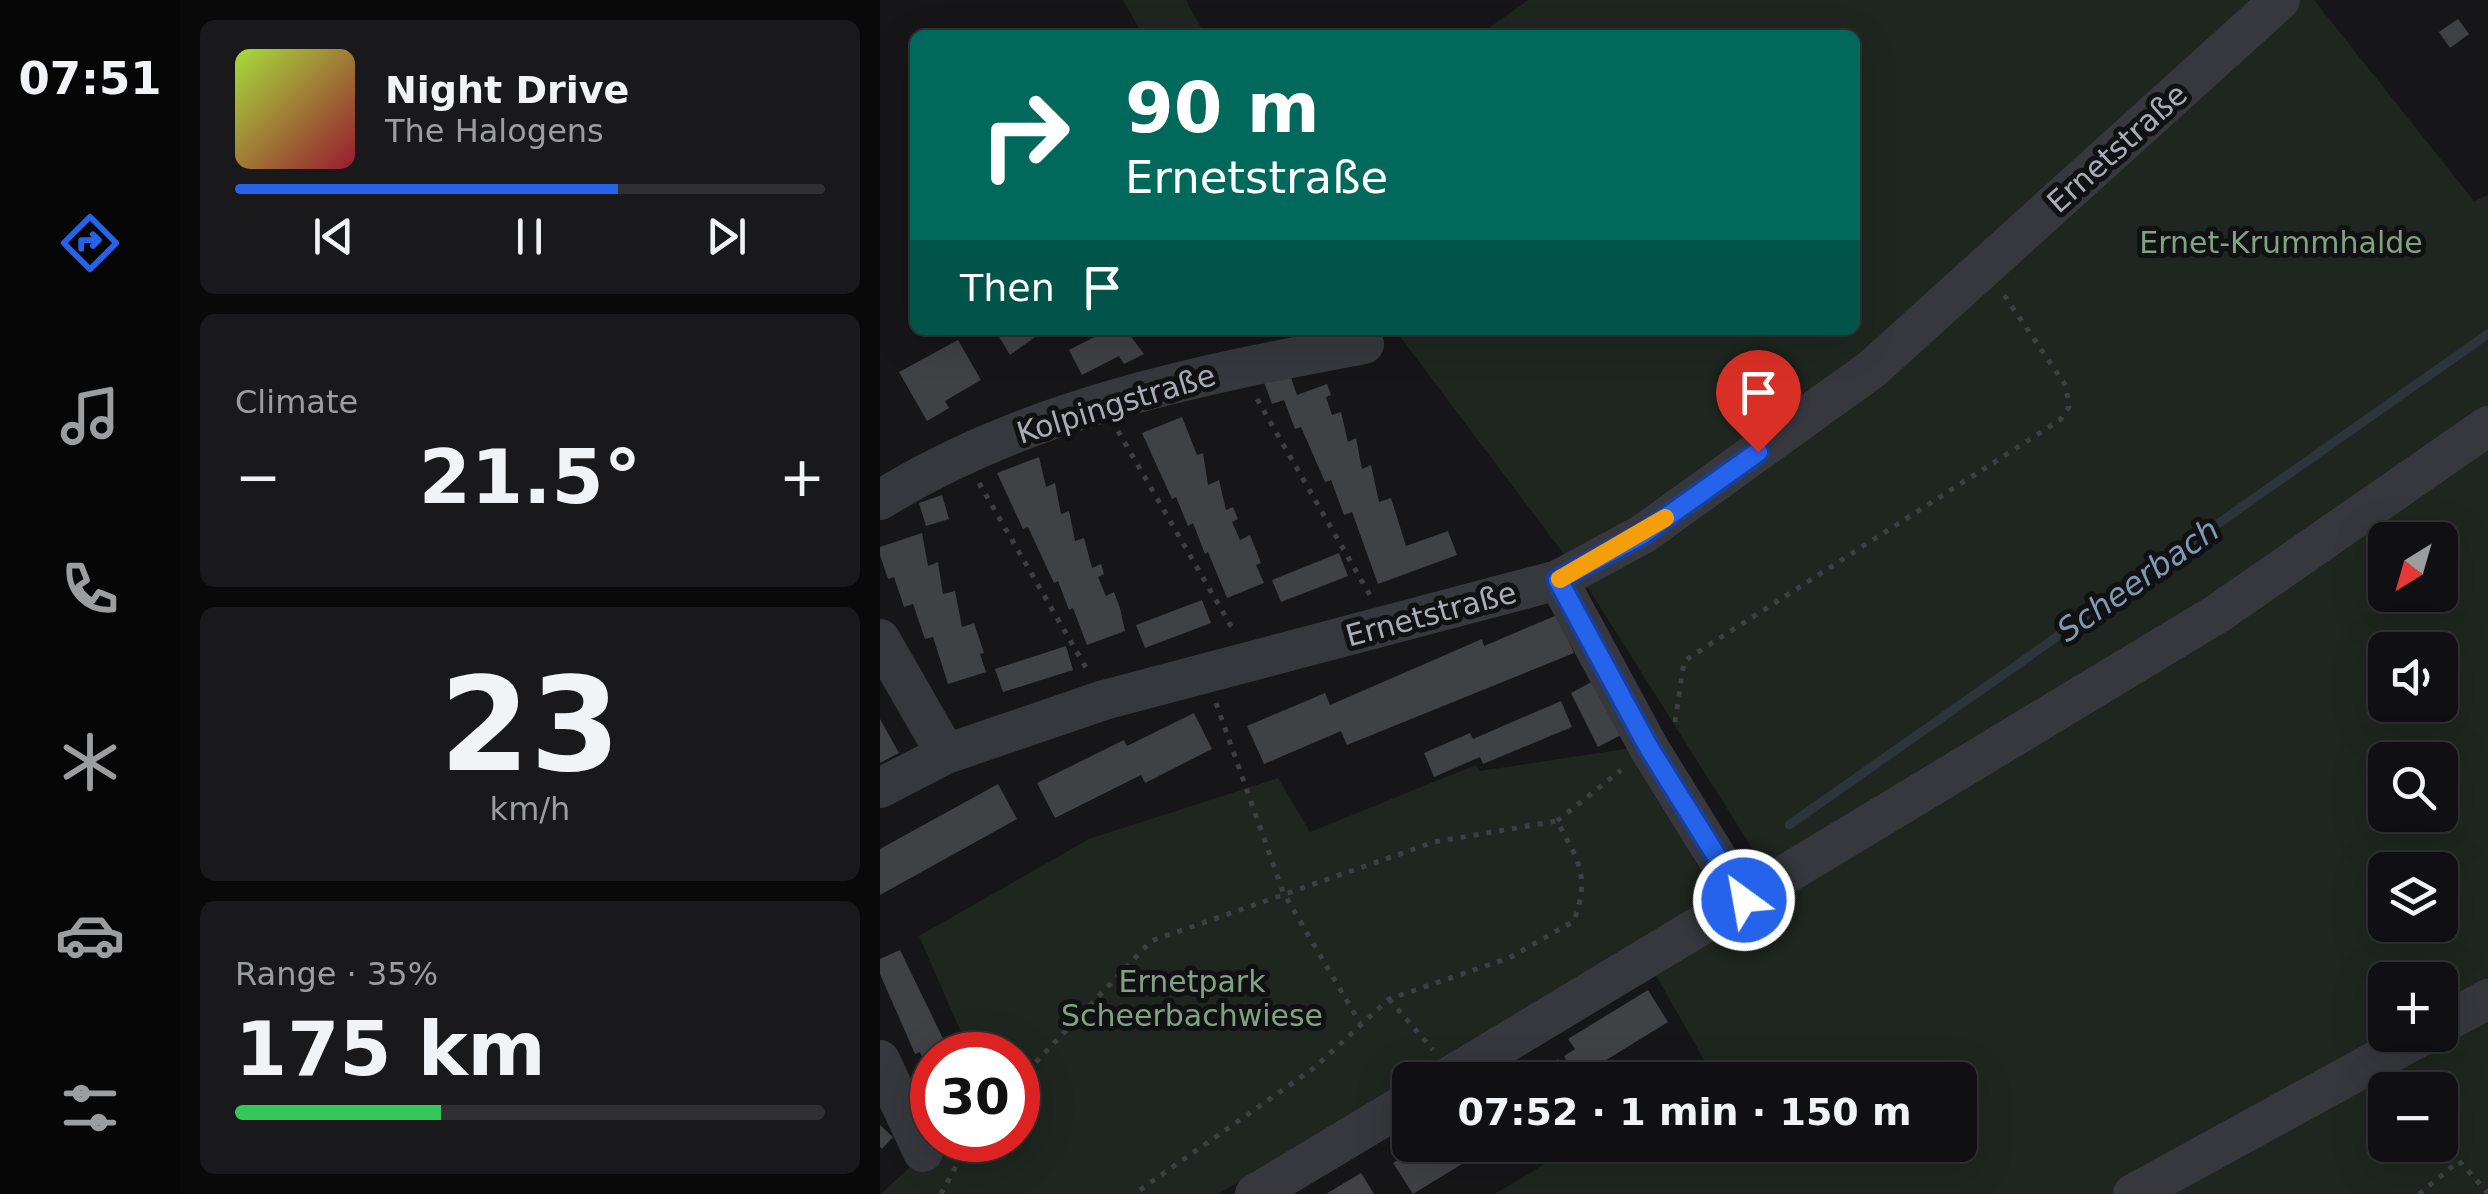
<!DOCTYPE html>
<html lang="en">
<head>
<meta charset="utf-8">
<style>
	:root { --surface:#101012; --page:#19191b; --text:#f1f3f6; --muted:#9c9d9f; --line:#303032; --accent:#2563eb }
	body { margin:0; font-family:"DejaVu Sans",sans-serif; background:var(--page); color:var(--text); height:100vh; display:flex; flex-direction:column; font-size:38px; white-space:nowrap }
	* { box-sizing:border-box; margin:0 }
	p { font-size:32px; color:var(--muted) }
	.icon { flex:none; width:55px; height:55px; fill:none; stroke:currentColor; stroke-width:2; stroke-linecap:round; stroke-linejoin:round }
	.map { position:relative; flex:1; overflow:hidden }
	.drawer { display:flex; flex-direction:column; gap:20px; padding:20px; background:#09090a; width:700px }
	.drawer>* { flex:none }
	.guide { position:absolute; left:30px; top:30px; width:950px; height:305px; border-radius:15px; box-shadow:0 10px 40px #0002,0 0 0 2px var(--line); background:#00695c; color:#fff; overflow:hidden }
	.needle { width:65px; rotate:217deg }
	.fabs { position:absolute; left:1488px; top:522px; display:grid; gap:20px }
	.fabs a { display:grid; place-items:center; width:90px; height:90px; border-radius:15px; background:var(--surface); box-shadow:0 10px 40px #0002,0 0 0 2px var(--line); font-size:50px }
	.speed { position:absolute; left:30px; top:1032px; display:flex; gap:20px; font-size:50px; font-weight:700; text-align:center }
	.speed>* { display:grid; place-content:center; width:130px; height:130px; border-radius:50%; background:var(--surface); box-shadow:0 10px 40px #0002,0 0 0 2px var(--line); line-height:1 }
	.speed .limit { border:15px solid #d22; background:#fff; color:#111 }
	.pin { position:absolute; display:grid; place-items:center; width:85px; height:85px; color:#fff; margin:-102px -42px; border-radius:50% 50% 50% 0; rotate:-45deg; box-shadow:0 0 10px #0007 }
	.pin .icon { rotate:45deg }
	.me { position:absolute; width:110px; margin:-55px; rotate:328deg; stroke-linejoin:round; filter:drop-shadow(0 0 8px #0008) }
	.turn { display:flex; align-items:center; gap:35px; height:210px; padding:0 50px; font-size:45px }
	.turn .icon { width:130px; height:130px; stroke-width:2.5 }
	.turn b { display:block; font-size:70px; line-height:85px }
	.then { display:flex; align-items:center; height:95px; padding:0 50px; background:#0003; gap:20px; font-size:38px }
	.big { font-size:75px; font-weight:700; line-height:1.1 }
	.drawer .card { flex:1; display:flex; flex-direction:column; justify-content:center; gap:15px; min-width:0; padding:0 35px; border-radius:15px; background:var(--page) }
	.drawer .dial { align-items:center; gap:0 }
	.dial b { font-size:130px; line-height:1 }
	.song { display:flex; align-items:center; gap:30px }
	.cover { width:120px; height:120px; border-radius:15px; background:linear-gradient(135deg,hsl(80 70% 55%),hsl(350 70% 35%)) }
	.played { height:10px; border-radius:5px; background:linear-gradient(90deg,var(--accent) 65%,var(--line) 65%) }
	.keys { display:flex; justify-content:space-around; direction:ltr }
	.heat { display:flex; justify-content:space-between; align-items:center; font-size:55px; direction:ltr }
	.charge { height:15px; border-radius:8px; background:linear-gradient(90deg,#34c759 35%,var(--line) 0) }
	.trip { position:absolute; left:512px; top:1062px; width:585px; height:100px; border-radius:15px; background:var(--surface); box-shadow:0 10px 40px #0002,0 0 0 2px var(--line); font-weight:700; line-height:100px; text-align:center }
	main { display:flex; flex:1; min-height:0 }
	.tabs { display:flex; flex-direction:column; width:180px; justify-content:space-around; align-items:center; background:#060607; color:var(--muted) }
	.tabs .icon { width:70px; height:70px }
	.tabs .on { color:var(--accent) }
	.tabs b { font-size:45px; color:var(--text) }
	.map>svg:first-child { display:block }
	.green { fill:#1e261f; fill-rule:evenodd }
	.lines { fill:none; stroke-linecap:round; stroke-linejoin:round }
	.stream { stroke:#2c353c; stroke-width:9 }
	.building { fill:#404145 }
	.path { stroke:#3d3f44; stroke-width:5; stroke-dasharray:5 8; stroke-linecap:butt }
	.minor { stroke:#37383d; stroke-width:40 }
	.route-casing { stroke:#184099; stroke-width:25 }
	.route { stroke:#2563eb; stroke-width:18 }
	.slow { stroke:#f59e0b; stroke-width:18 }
	.labels { text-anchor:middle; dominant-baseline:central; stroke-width:10; stroke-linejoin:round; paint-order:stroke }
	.street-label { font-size:30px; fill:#a8adb8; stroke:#111113 }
	.park-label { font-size:30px; fill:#7fa381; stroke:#111113 }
	.water-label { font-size:32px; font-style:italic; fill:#7f9bb3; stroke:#111113 }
</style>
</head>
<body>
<main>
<nav class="tabs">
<b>07:51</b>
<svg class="icon on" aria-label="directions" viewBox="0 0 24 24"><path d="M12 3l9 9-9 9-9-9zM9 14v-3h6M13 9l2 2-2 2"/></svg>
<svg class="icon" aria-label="music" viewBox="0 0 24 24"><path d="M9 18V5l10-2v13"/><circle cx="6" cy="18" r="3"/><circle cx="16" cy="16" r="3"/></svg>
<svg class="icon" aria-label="phone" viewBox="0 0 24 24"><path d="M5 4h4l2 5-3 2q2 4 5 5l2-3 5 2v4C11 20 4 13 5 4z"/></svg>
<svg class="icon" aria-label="climate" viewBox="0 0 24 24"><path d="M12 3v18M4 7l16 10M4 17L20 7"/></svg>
<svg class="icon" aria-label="car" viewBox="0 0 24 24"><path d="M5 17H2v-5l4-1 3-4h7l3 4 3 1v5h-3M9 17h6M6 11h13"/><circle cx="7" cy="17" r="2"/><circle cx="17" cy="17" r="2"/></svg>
<svg class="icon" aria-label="filters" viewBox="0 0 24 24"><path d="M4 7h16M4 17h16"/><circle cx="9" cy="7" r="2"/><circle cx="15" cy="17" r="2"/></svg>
</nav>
<section class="drawer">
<div class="card">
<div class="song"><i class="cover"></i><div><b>Night Drive</b><p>The Halogens</p></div></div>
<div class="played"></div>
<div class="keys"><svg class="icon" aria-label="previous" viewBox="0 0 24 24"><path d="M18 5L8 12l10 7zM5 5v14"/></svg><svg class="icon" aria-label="pause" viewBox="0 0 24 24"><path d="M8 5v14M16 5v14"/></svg><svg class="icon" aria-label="next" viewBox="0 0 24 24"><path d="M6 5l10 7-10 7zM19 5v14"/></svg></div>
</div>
<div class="card"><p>Climate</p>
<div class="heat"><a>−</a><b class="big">21.5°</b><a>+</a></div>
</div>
<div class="card dial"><b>23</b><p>km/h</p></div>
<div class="card"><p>Range · 35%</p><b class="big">175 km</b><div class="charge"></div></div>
</section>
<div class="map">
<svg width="1608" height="1194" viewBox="0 0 1608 1194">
	<rect width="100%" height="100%" fill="#161618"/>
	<g class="green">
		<polygon points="243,0 306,0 325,35 263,35"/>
		<polygon points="648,0 1371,0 1093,268 754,527 687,558 515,330 975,330 975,35 599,35"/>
		<path d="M 1420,0 L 1434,0 L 1594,201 L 1608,195 L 1608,1194 L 615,1194 L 696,1145 L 1080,1145 L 1080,1080 L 804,1080 L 827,1065 L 774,972 L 884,867 L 705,583 L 1118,270 ZM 1505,540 L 1560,540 L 1560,595 L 1505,595 ZM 1505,650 L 1560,650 L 1560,705 L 1505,705 ZM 1505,760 L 1560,760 L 1560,815 L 1505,815 ZM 1505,870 L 1560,870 L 1560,925 L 1505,925 ZM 1505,980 L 1560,980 L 1560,1035 L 1505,1035 ZM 1505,1090 L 1560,1090 L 1560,1145 L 1505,1145 Z"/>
		<polygon points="752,748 835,897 338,1194 1,1194 59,1140 138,1140 138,1055 91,1055 39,936 209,839 398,778 430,832 596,765 600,771"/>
	</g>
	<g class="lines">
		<polyline class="stream" points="909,825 1608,334"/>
	</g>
	<g class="building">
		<polygon points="1578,19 1589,34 1570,48 1559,32"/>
		<polygon points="115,330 165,330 130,355"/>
		<polygon points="228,330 246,330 264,354 244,364 239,356 202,375 189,350"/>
		<polygon points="78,340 101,380 65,401 69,408 47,421 19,372"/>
		<polygon points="409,372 417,395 447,384 451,395 446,397 452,415 461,412 468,442 476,438 482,469 491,465 499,502 511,498 526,546 568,531 577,555 498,584 472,512 464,515 451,480 445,482 421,427 415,429 404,400 392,404 384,382"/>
		<polygon points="302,417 317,455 323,453 328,485 339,480 346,510 353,507 358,519 352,522 360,540 370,535 381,563 376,565 384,583 347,598 328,552 325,554 313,523 308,526 296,497 292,499 262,433"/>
		<polygon points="159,457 166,487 175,483 181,514 189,511 195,541 204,538 212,568 221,564 224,574 218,577 226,596 234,592 240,608 245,631 207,645 193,608 189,610 178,581 174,583 148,527 143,529 117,473"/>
		<polygon points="62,495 69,519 46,526 39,503"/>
		<polygon points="42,533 48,566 58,562 63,594 75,591 82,627 94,623 104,653 100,654 106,672 68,684 53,637 45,639 33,604 24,607 14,577 8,579 0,555 0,547"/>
		<polygon points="459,553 468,576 401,602 392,580"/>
		<polygon points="322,600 331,623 265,648 256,625"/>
		<polygon points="677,615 694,653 467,745 461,731 384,764 367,726 445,693 450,705 602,639 604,646"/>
		<polygon points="186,646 193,670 123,692 115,669"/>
		<polygon points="717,679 745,733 718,747 691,693"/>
		<polygon points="681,701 692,727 603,764 600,757 554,777 544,753 590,733 593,739"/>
		<polygon points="314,713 332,749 265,783 261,775 175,818 157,783 244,740 247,746"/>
		<polygon points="0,719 19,753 0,763"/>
		<polygon points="118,784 137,819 0,895 0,849"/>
		<polygon points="20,950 71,1055 52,1055 52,1080 40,1052 35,1054 0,974 0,959"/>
		<polygon points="768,990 788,1022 697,1078 684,1056 695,1049 688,1039"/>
		<polygon points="678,1059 692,1080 645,1080 669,1065"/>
		<polygon points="0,1125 13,1137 2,1149 0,1147"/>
		<polygon points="542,1145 613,1145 533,1194 513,1163"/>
		<polygon points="481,1173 494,1194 446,1194"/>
	</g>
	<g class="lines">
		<g class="path">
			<polyline points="377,399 491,597"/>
			<polyline points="238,431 355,633"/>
			<polyline points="99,483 209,673"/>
			<polyline points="336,703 403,892 480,1023"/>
			<polyline points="795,722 804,661 1180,420 1189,407 1186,386 1122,292"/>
			<polyline points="677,821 741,770"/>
			<polyline points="509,999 553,1050"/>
			<path d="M 138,1081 L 271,941 L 554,842 L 677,821 C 699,862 710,875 694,921 L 629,958 L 509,999 L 434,1068 L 254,1194"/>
			<polyline points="61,1194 90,1140"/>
			<polyline points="1539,1194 1579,1161 1608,1193"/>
		</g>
		<g class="minor">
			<path d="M 0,500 C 146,409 317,375 484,344"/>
			<polyline points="0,639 66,754"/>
			<polyline points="0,788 66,754 224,700 678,580 763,534 992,369 1400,0"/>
			<polyline points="863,900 1337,614 1608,426"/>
			<polyline points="1560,1025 1608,999"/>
			<polyline points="0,1060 43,1152"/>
			<polyline points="564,1080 863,900 769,748 678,580"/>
			<polyline points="375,1194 530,1101"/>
			<polyline points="1253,1194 1543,1035"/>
		</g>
	</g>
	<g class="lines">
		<g class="route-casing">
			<polyline id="route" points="864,900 769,748 678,580 763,534 878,452"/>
		</g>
		<use href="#route" class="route"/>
		<polyline class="slow" points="680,579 785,518"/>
	</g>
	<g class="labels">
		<g class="street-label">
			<text transform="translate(1237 148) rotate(-42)">Ernetstraße</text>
			<text transform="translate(236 404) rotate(-17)">Kolpingstraße</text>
			<text transform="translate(551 614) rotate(-15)">Ernetstraße</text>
		</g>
		<g class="park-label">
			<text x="1401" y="242">Ernet-Krummhalde</text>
			<text x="312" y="981">Ernetpark<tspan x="312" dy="34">Scheerbachwiese</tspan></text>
		</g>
		<g class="water-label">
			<text transform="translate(1258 580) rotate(-35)">Scheerbach</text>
		</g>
	</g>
</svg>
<div class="fabs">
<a><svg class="needle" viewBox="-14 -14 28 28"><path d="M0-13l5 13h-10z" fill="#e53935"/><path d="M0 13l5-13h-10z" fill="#9c9d9f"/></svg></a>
<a><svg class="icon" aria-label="sound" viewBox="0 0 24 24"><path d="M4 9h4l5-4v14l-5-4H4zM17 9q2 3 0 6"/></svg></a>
<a><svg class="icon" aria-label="search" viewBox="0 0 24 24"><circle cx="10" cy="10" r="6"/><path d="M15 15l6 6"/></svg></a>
<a><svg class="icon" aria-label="layers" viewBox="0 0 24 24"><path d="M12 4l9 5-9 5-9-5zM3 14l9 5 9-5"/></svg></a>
<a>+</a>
<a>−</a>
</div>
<div class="speed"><div class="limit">30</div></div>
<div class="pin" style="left:878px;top:452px;background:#d93025"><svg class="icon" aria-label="arrive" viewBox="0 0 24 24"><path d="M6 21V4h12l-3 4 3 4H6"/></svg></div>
<svg class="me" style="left:864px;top:900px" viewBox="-20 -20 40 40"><circle r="17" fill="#2563eb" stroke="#fff" stroke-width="3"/><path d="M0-11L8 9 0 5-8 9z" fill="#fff"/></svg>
<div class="trip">07:52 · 1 min · 150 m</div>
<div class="guide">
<div class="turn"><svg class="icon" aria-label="right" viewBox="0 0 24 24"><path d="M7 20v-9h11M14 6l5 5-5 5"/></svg><div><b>90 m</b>Ernetstraße</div></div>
<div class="then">Then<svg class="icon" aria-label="arrive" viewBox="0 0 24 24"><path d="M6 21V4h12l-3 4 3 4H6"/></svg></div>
</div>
</div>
</main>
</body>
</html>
